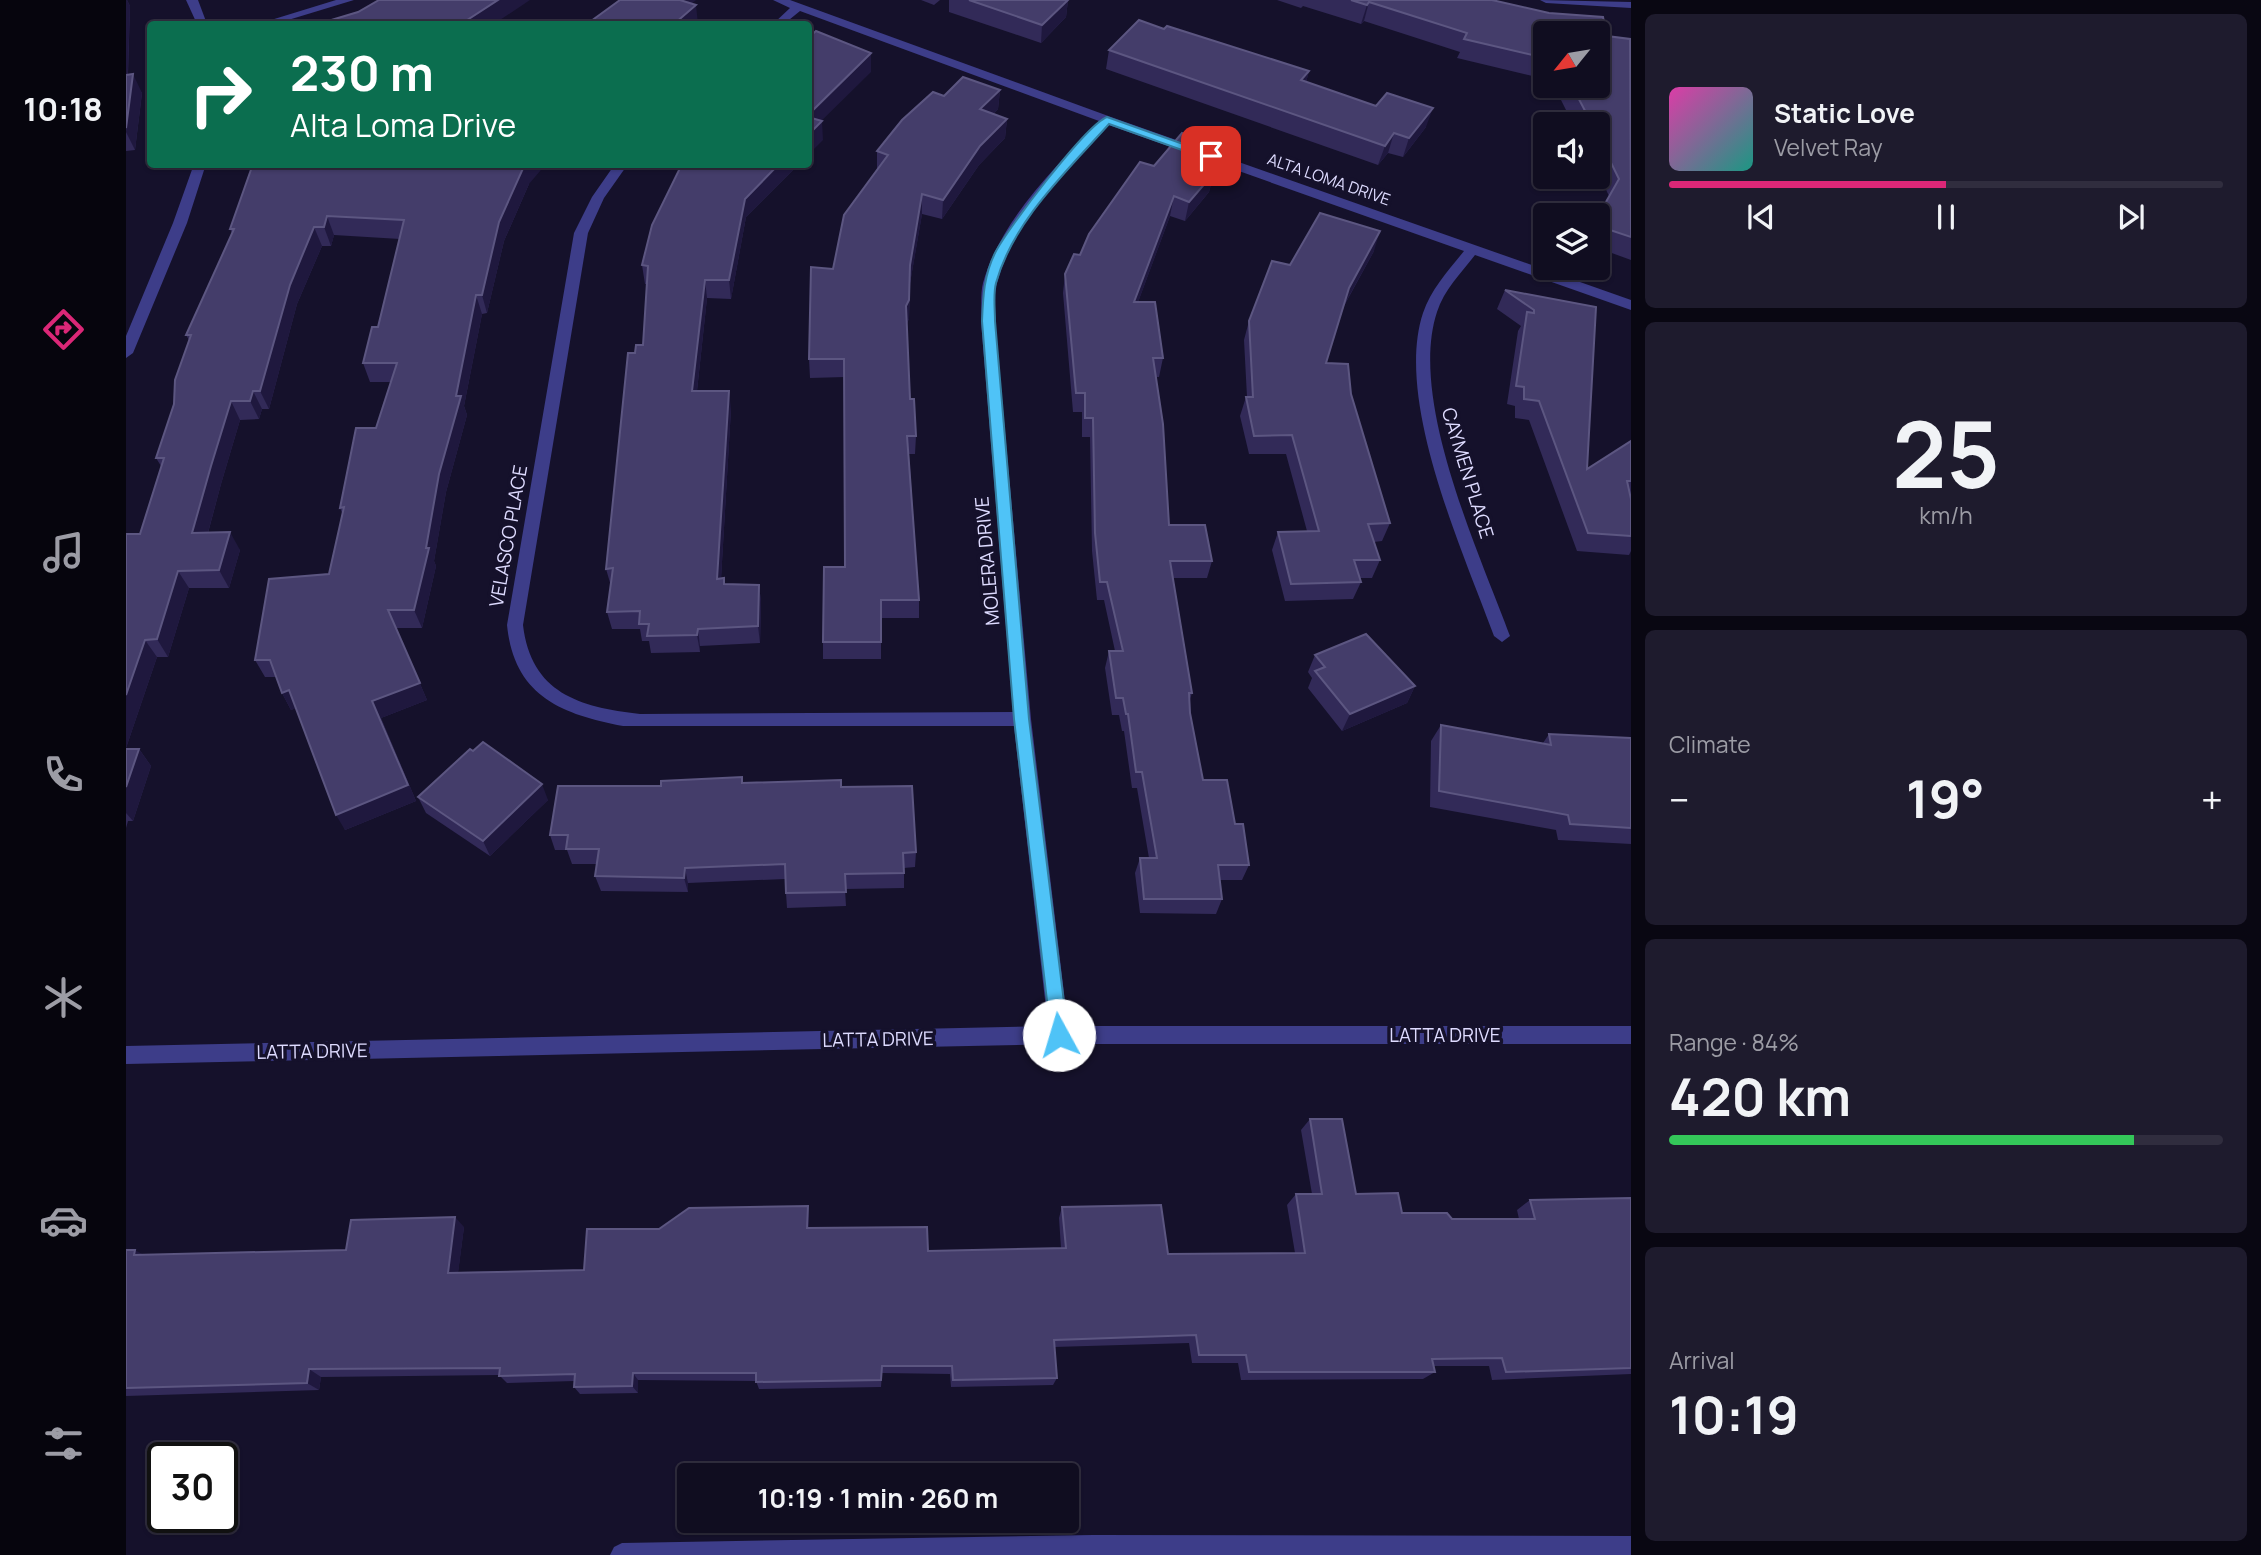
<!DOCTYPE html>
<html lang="en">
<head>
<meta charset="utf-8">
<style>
	:root { --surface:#100d20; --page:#1e1b2d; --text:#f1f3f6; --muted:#9c9ca5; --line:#302d3e; --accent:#db2777 }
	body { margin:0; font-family:Manrope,sans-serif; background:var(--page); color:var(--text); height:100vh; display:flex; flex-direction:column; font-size:26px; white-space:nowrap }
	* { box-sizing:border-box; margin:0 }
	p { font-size:23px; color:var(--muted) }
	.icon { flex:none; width:38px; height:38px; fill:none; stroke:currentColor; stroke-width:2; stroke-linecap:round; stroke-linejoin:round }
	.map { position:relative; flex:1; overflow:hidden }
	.panel { display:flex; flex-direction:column; gap:14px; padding:14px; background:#090712; width:630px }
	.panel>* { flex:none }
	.banner { position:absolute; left:21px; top:21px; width:665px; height:147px; border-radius:7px; box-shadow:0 2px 5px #0004,0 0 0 2px var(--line); background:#0b6e4f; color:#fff; overflow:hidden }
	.needle { width:46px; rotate:240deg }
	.buttons { position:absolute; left:1407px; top:21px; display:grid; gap:14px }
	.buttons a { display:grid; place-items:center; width:77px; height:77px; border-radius:7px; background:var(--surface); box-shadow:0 2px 5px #0004,0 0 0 2px var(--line); font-size:35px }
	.speed { position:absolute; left:21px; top:1442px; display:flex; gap:14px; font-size:35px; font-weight:700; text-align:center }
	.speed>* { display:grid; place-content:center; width:91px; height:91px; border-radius:50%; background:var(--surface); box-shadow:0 2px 5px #0004,0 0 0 2px var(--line); line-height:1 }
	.speed .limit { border:4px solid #111; border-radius:10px; background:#fff; color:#111 }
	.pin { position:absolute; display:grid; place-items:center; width:60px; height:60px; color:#fff; margin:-30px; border-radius:14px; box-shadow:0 4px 10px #0006 }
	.me { position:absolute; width:77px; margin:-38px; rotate:354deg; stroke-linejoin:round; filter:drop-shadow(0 0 5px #0008) }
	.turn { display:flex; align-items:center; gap:24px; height:147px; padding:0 28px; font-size:32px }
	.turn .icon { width:91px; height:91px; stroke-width:2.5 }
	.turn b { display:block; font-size:49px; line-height:60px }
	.big { font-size:52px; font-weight:700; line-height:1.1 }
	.panel .tile { flex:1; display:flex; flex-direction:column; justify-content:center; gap:10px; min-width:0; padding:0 24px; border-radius:10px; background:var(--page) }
	.panel .dial { align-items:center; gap:0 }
	.dial b { font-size:91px; line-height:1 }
	.song { display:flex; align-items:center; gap:21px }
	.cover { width:84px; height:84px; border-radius:10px; background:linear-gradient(135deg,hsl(320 70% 55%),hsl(170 70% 35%)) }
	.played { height:7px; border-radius:4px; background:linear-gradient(90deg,var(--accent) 50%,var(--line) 50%) }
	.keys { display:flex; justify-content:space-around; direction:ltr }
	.heat { display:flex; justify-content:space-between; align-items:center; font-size:38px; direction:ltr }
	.charge { height:10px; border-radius:5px; background:linear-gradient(90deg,#34c759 84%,var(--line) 0) }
	.trip { position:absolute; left:551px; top:1463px; width:402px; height:70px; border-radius:7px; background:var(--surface); box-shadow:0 2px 5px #0004,0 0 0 2px var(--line); font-weight:700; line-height:70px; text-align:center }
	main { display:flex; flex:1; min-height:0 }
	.menu { display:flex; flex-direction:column; width:126px; justify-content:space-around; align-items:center; background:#06050d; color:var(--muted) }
	.menu .icon { width:49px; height:49px }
	.menu .selected { color:var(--accent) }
	.menu b { font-size:32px; color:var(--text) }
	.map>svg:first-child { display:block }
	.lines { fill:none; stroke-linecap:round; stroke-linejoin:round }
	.minor { fill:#3d3d89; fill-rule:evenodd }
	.wall { fill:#322a58 }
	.shaded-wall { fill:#1f183e }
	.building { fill:#443d6a; stroke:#5c5681; stroke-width:2 }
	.route { fill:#4fc3f7; stroke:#337fa1; stroke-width:2 }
	.labels { text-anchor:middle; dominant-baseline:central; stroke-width:7; stroke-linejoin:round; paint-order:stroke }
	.far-street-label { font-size:16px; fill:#dedbff; stroke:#15112b }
	.street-label { font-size:19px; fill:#dedbff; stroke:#15112b }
</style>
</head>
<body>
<main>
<nav class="menu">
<b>10:18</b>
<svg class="icon selected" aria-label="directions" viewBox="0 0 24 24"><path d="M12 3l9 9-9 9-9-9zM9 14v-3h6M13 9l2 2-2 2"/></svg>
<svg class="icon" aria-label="music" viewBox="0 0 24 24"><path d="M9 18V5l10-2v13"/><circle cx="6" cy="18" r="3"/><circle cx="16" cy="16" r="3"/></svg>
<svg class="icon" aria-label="phone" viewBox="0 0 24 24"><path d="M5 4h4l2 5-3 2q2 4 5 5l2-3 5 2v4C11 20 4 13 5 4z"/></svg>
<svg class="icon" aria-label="climate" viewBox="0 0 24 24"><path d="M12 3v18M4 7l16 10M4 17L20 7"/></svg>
<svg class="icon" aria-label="car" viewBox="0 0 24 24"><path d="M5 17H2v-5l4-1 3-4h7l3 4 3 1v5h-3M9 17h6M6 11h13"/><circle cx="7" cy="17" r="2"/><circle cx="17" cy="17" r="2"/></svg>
<svg class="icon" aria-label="filters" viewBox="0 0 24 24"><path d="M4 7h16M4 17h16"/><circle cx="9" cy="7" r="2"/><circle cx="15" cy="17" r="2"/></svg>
</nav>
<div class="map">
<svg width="1505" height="1555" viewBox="0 0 1505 1555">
	<rect width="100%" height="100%" fill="#15112b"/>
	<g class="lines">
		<g class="minor">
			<polygon points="60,0 72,0 81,24 71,24"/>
			<polygon points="210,0 228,0 149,24 132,24"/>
			<path d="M 647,0 L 664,0 L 985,117 L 1505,300 L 1505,310 L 1349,255 C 1335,273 1318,290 1311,312 C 1282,400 1353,552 1384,636 L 1376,642 L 1368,636 C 1337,551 1268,401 1297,313 C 1305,289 1323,270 1338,251 L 983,125 C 940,171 888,220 871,283 C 867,295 869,309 869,321 L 905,719 L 942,1026 L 1505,1026 L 1505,1044 L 933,1044 L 0,1064 L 0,1046 L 922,1026 L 888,726 L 497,726 C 434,714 388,695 381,625 L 448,233 L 466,197 L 489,164 L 502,164 L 478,198 L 462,233 L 397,625 C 405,693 453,707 514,714 L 887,712 L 855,321 C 856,309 854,295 857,283 C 875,219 929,168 973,121 L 674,11 L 658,24 L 647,24 L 664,8 Z"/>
			<polygon points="1414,0 1505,2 1505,8 1420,3"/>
			<polygon points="68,164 80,164 61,223 7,353 0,358 0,336 47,223"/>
			<polygon points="967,1535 1505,1536 1505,1555 484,1555 488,1547 496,1543"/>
		</g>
	</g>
	<g class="wall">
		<polygon points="0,0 1,0 4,6 2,74 16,93 9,150 0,151"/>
		<polygon points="795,0 814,0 808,5"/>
		<polygon points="823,0 942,0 940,17 915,43 823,12"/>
		<polygon points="1151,0 1366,0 1481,36 1505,41 1505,260 1472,248 1472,216 1483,196 1472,173 1472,124 1447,124 1428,86 1472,86 1419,33 1419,79 1331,58 1334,52 1238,21 1235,24 1177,6 1175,8"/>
		<polygon points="983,50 1183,71 1180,82 1300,127 1277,157 1262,153 1252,165 980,69"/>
		<polygon points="874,90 872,109 867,114 881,119 879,138 853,165 816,219 796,214 784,283 783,319 781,323 784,399 790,436 789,454 783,454 793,600 793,618 755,618 755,659 697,659 697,642 719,567 719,377 684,378 683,359 751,170 751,151 818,96"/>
		<polygon points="1071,139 1067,158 1065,165 1088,173 1083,192 1059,221 1044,216 1012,302 1037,358 1033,377 1030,377 1043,525 1086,561 1081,578 1047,578 1066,693 1063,702 1064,713 1077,780 1109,824 1123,865 1116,880 1094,880 1096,899 1090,914 1014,913 1009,873 1014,858 1023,858 1011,788 1006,788 998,731 996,731 993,715 986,715 979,668 983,651 989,651 978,600 971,600 966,551 964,437 956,437 956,412 947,412 937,293 939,274 954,255"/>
		<polygon points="556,164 673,164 620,217 605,299 581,298 571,391 605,409 595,579 598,578 599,584 633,585 635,602 634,643 574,646 574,652 525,653 523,641 516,641 514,629 486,629 481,612 485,586 480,569 509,353 517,345 521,284 519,284 516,265"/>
		<polygon points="403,184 378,241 361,313 356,314 338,406 341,415 320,492 308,561 310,566 296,628 270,628 301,700 255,718 290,801 219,830 170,708 165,710 156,693 150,677 139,677 129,660 203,574 217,515 214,508 250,428 265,382 244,382 237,363 252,327 274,239 208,235 205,246 196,246 171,304 143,409 136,409 133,419 114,420 95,484 82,533 114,550 103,588 63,588 42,657 31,657 0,748 0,534 14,534 35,466 30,458 48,404 63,340 60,335 106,233 104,229"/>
		<polygon points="1248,251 1218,306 1200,363 1225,394 1264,523 1256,541 1248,542 1254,560 1246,578 1234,578 1235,582 1227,599 1159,601 1146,550 1152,532 1181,531 1160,454 1123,454 1114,416 1120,397 1121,397 1118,340 1123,321 1164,265"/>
		<polygon points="1379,290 1470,307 1461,469 1505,441 1505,551 1503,555 1451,551 1403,420 1389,418 1389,406 1381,404 1392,331 1395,326 1371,309"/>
		<polygon points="1189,655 1289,686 1281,703 1216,731 1182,688 1186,678 1182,672"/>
		<polygon points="1315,725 1417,743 1423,734 1505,738 1505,844 1432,840 1430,830 1304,807 1305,741"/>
		<polygon points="0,749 13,749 25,766 7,821 2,821 0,828"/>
		<polygon points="347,751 422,800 364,856 300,813 292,797"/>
		<polygon points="617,783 715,787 790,852 789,867 778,868 778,888 719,889 720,906 661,908 659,879 562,883 562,892 475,891 469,876 471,864 446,864 441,850 429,850 424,835 535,786"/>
		<polygon points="1184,1119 1230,1194 1276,1213 1326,1219 1393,1219 1391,1210 1404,1200 1505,1198 1505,1374 1366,1380 1363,1366 1308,1366 1309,1372 1297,1379 1115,1380 1112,1363 1066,1363 1063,1343 928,1347 931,1378 927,1385 825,1387 824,1374 756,1373 755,1387 633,1389 630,1381 512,1380 512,1393 454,1394 448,1387 448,1381 381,1383 373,1375 195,1377 193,1390 0,1396 0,1250 18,1255 220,1250 338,1227 332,1272 458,1270 533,1229 683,1216 683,1228 802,1251 935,1248 933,1218 936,1207 1042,1254 1169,1253 1161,1205 1170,1194 1186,1194 1175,1130"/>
	</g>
	<g class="shaded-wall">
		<polygon points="0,0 1,0 4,6 1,95 0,92"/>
		<polygon points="372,0 404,0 368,24 335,24"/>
		<polygon points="548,0 570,0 550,17"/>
		<polygon points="942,0 940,17 915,43 916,25"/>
		<polygon points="1243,2 1238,21 1235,24 1241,5"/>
		<polygon points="570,5 572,24 548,24"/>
		<polygon points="745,53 745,72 682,134 682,115"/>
		<polygon points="1183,71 1178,90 1175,80"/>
		<polygon points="7,74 16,93 9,150 0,132"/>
		<polygon points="874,90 872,109 853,128 854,109"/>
		<polygon points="1307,108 1300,127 1277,157 1283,138"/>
		<polygon points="881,119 879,138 853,165 816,219 817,200 854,146"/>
		<polygon points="696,121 697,140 682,155 682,135"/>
		<polygon points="1268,133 1262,153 1252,165 1259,146"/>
		<polygon points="1071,139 1067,158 1057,183 1061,163"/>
		<polygon points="399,164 420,164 403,184 378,241 361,313 356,295 373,222"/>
		<polygon points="653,164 673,164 620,217 605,299 603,280 619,199"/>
		<polygon points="1088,173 1083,192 1059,221 1063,202"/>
		<polygon points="796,194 796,214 784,284 784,265"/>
		<polygon points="1048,196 1044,216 1005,321 1008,302"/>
		<polygon points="201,216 208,235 205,246 198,227"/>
		<polygon points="188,227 196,246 171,304 143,409 134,391 164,285"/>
		<polygon points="1254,231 1248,251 1217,307 1223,288"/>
		<polygon points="579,280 581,298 569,409 566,391"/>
		<polygon points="350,295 356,314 338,406 341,415 320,492 308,561 310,566 296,628 288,610 313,474"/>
		<polygon points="783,300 783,319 779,325 780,306"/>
		<polygon points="127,391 136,409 133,419 124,401"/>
		<polygon points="603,391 605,409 594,596 591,579"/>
		<polygon points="105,401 114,420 95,484 77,551 66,533 85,466"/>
		<polygon points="104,532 114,550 103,588 93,570"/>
		<polygon points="52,571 63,588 42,657 31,639"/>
		<polygon points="633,585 635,602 634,643 632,626"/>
		<polygon points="262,610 301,700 255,718 290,801 219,830 210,815 246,701"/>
		<polygon points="572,629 574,646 574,652 571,635"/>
		<polygon points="19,640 31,657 0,748 0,695"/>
		<polygon points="1289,686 1281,703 1216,731 1224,714"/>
		<polygon points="163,690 173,707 165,710 156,693"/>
		<polygon points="13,749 25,766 7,821 0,813 0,787"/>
		<polygon points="416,784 422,800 364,856 357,841"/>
		<polygon points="559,868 562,883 562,892 558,878"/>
		<polygon points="682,1206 683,1216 683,1238 681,1228"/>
		<polygon points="329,1217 338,1227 331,1282 322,1273"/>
		<polygon points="9,1250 25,1259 8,1255"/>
		<polygon points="183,1369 195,1377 193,1390 181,1383"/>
		<polygon points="507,1373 512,1380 512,1393 506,1386"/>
	</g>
	<g class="building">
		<polygon points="253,0 372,0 335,24 192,24 232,12"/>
		<polygon points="494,0 554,0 570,5 548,24 461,24"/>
		<polygon points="843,0 942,0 916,25"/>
		<polygon points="1225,0 1366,0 1423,13 1477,17 1481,36 1504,39 1505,237 1472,226 1472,216 1493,179 1472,136 1472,124 1466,124 1446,86 1472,86 1472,33 1419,33 1419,58 1338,39 1341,33 1243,2 1241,5"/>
		<polygon points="1013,20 1038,29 1041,26 1183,71 1175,80 1250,106 1261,93 1307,108 1283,138 1268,133 1259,146 983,50"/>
		<polygon points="690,31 745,53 682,115 682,38"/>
		<polygon points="7,74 0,128 0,75"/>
		<polygon points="837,77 874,90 854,109 881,119 854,146 817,200 796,194 784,265 783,300 780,306 784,399 788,399 790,436 781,436 793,600 755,600 755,642 697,642 698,567 719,567 718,359 683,359 685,267 707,269 718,215 762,155 751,151 776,120 807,92 818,96"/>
		<polygon points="682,117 696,121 682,135"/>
		<polygon points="1056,133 1071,139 1061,163 1088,173 1063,202 1048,196 1008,302 1029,302 1037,358 1027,358 1037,424 1043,525 1079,525 1086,561 1044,561 1066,693 1063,693 1064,713 1077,780 1101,780 1109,824 1117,824 1123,865 1092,865 1096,899 1018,899 1014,858 1031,858 1016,772 1010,772 1002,714 1000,714 997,698 990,698 983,651 997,651 981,582 974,582 969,533 967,418 959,418 959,393 950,393 939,274 948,254 954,255 963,234 1014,162 1028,166"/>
		<polygon points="127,164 399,164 373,222 356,295 350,295 330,396 335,396 313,474 300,548 303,548 288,610 262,610 294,683 246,701 282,785 210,815 163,690 156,693 144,660 129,660 143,579 203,574 218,507 214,508 230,428 250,428 271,363 237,363 246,327 252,327 278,220 201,216 198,227 188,227 164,285 134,391 127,391 124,401 105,401 85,466 66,533 104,532 93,570 52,571 31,639 19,640 0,695 0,534 14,534 38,458 30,458 48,404 49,380 65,335 60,335 108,229 104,229"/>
		<polygon points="556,164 653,164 619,199 603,280 579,280 566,391 603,391 591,579 598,578 598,584 633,585 632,626 572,629 571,635 521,636 523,624 513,624 514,611 481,612 487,568 480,569 502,353 509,353 510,345 517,345 522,266 516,265 526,225"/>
		<polygon points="1194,213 1254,231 1223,288 1200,363 1222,364 1225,394 1264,523 1242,524 1254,560 1228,560 1235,582 1165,584 1152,532 1193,531 1166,435 1128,436 1120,397 1127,397 1123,321 1146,261 1164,265"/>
		<polygon points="1379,290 1470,307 1461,469 1505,441 1505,481 1501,481 1505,499 1505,536 1462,533 1413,401 1398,399 1398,387 1390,386 1401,312 1408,313 1408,310"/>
		<polygon points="1240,634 1289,686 1224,714 1189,671 1199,667 1189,655"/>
		<polygon points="1315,725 1425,745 1423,734 1505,738 1505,828 1444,824 1442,815 1313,791"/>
		<polygon points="357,742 416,784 357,841 292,797 344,749 347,751"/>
		<polygon points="0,749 13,749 0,787"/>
		<polygon points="616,777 616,783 715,780 715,787 786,786 790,852 777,853 778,873 719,874 720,892 660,893 659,864 559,868 558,878 469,876 473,849 440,849 442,835 424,835 432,786 535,786 535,781"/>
		<polygon points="1184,1119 1216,1119 1230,1194 1272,1193 1276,1213 1321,1213 1326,1219 1409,1219 1404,1200 1505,1198 1505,1368 1380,1372 1376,1358 1306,1359 1309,1372 1123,1372 1120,1355 1073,1355 1070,1335 928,1340 931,1378 827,1380 826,1366 756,1366 755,1380 630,1382 630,1373 507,1373 506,1386 448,1387 449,1374 373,1376 374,1368 183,1369 181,1383 0,1388 0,1250 9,1250 8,1255 220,1250 225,1220 329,1217 322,1273 458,1270 461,1229 533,1229 563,1208 682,1206 681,1228 801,1227 802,1251 940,1248 936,1207 1035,1205 1042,1254 1179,1253 1170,1194 1196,1194"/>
	</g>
	<path class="route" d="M 981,117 L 1091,156 L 1081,159 L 983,124 C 941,171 887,221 870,283 C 867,294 869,309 869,321 L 903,719 L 942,1035 L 940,1041 L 933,1043 L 927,1041 L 925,1035 L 888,719 L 856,321 C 857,296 858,275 869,253 C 881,229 960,125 981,117 Z"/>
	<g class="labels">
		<g class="far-street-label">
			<text transform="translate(1203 179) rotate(19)">ALTA LOMA DRIVE</text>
		</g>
		<g class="street-label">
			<text transform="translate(1342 473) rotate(73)">CAYMEN PLACE</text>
			<text transform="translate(382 536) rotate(-80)">VELASCO PLACE</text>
			<text transform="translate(861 561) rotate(-95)">MOLERA DRIVE</text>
			<text x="1319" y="1035">LATTA DRIVE</text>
			<text transform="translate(752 1039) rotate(-1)">LATTA DRIVE</text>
			<text transform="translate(186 1051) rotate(-1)">LATTA DRIVE</text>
		</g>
	</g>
</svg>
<div class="buttons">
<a><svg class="needle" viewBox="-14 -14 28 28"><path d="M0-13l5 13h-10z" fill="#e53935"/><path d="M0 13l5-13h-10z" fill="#9c9ca5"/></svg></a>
<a><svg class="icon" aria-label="sound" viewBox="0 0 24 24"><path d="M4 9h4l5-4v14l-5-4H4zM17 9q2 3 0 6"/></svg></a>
<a><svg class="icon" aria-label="layers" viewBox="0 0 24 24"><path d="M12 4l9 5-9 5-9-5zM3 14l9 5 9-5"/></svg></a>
</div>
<div class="speed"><div class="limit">30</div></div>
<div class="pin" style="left:1085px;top:156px;background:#d93025"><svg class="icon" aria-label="arrive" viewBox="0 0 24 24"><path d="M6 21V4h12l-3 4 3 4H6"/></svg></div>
<svg class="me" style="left:933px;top:1035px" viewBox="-20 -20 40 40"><circle r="19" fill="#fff"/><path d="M0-13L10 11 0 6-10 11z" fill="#4fc3f7"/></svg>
<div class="trip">10:19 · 1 min · 260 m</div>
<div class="banner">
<div class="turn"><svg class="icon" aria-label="right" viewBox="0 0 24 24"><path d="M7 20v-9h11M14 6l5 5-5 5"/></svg><div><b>230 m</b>Alta Loma Drive</div></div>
</div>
</div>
<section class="panel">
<div class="tile">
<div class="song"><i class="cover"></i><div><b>Static Love</b><p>Velvet Ray</p></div></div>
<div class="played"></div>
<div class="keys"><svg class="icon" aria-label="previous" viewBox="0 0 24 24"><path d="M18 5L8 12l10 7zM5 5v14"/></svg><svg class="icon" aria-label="pause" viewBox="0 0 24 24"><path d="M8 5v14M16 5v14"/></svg><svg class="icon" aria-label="next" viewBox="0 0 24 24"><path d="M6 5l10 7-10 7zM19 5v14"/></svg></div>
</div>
<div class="tile dial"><b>25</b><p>km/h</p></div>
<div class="tile"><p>Climate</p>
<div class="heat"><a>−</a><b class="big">19°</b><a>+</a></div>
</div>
<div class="tile"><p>Range · 84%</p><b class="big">420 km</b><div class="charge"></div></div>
<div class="tile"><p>Arrival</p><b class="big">10:19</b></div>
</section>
</main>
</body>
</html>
